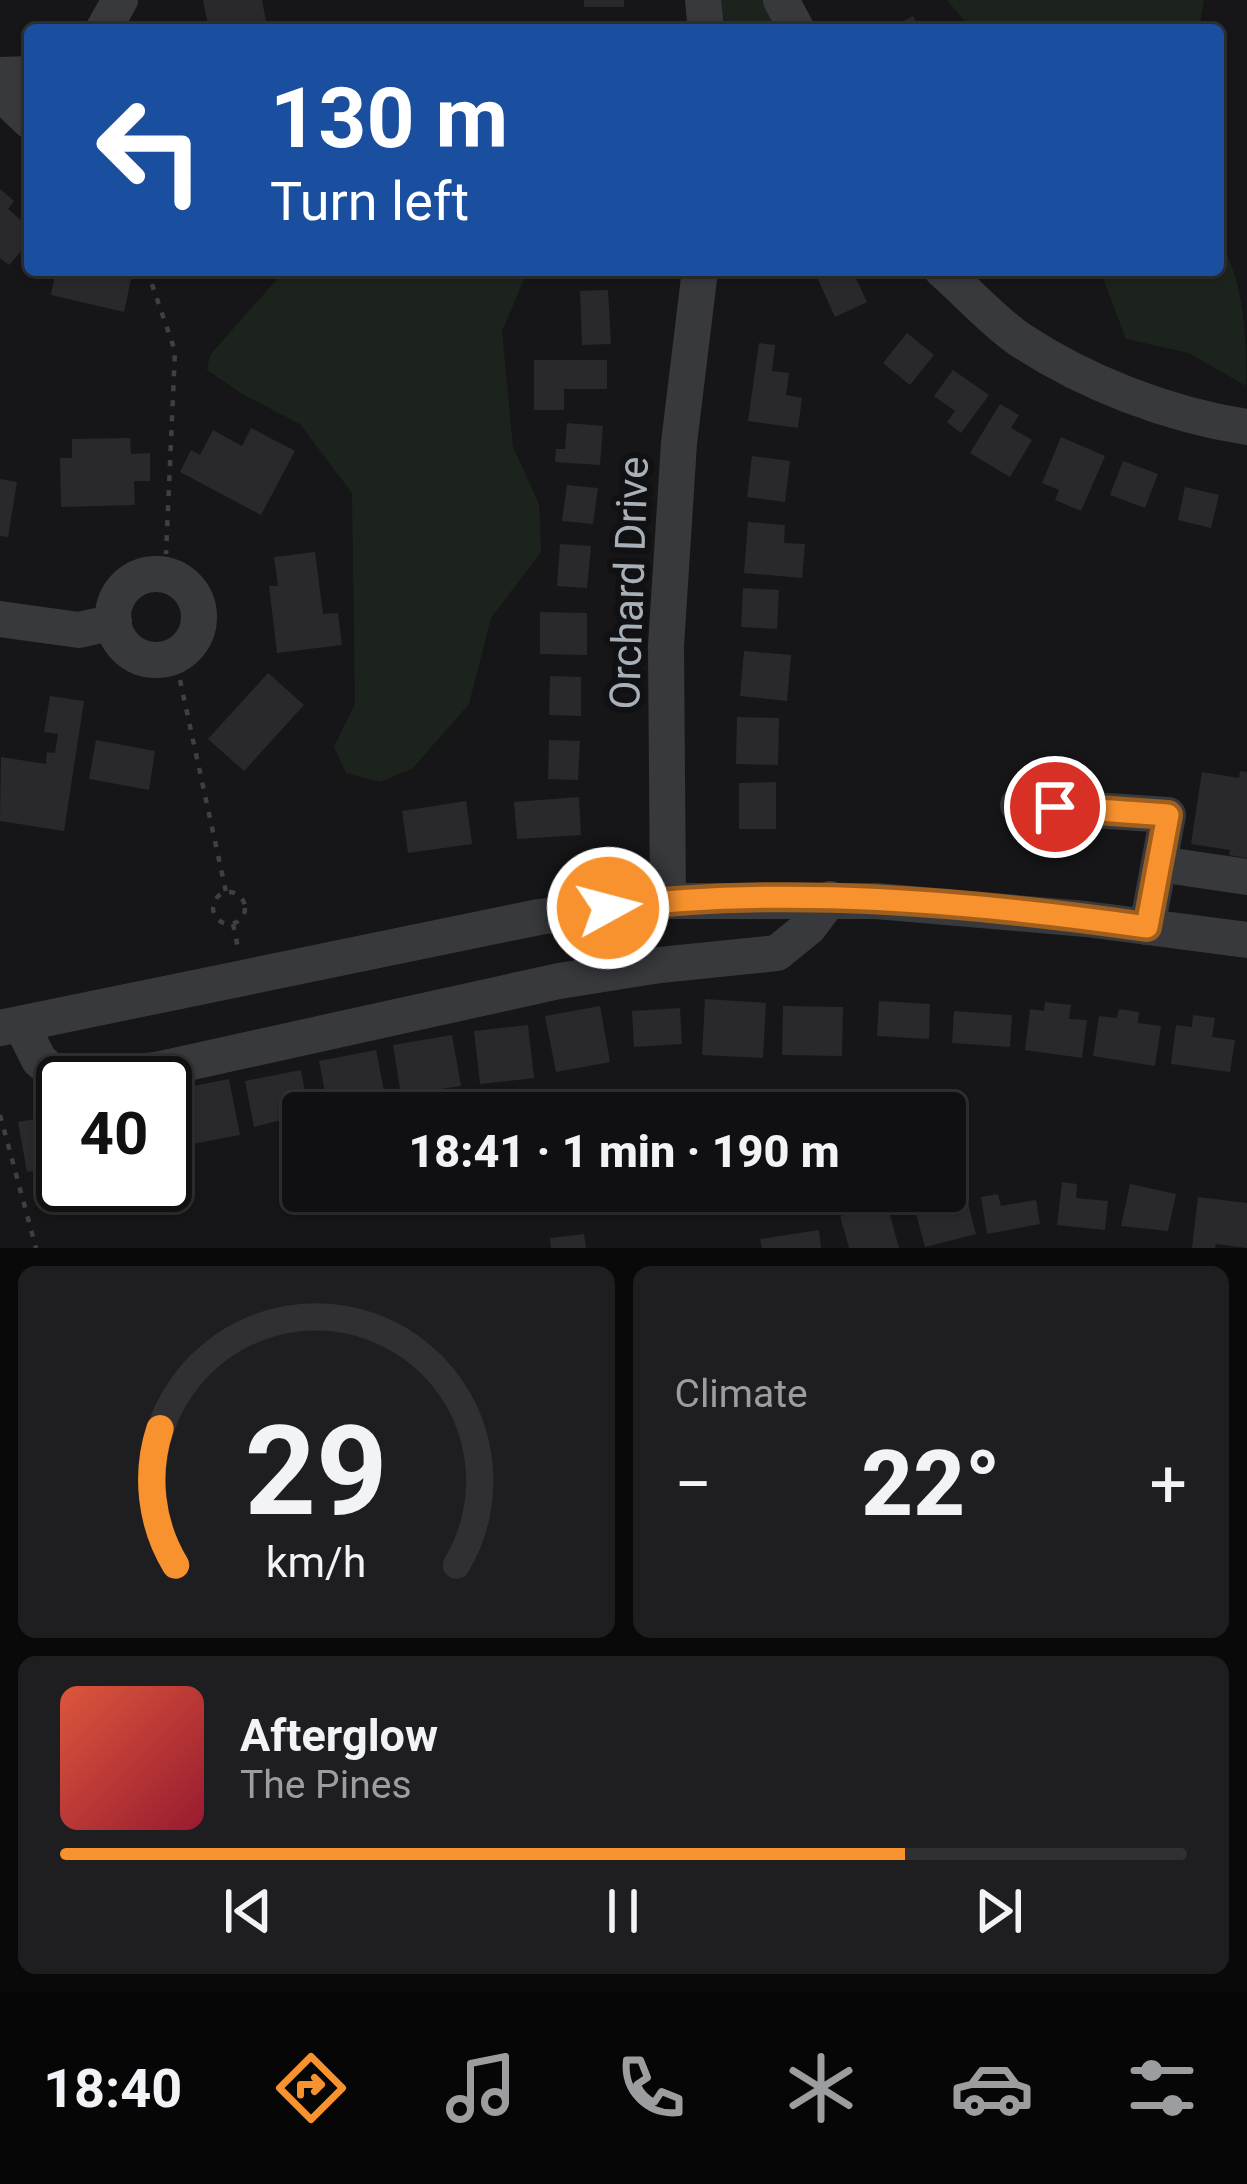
<!DOCTYPE html>
<html lang="en">
<head>
<meta charset="utf-8">
<style>
	:root { --surface:#101012; --page:#1e1e20; --text:#f1f3f6; --muted:#9c9d9f; --line:#303032; --accent:#f8922e }
	body { margin:0; font-family:Roboto,sans-serif; background:var(--page); color:var(--text); height:100vh; display:flex; flex-direction:column; font-size:45px; white-space:nowrap }
	* { box-sizing:border-box; margin:0 }
	p { font-size:39px; color:var(--muted) }
	.icon { flex:none; width:66px; height:66px; fill:none; stroke:currentColor; stroke-width:2; stroke-linecap:round; stroke-linejoin:round }
	.map { position:relative; height:1248px; overflow:hidden }
	.drawer { display:flex; flex-direction:column; gap:18px; padding:18px; background:#09090a; flex:1 }
	.drawer>* { flex:none }
	.top-card { position:absolute; left:24px; top:24px; width:1200px; height:252px; border-radius:12px; box-shadow:0 3px 9px #0004,0 0 0 3px var(--line); background:#1a4fa0; color:#fff; overflow:hidden }
	.speed { position:absolute; left:36px; top:1056px; display:flex; gap:24px; font-size:60px; font-weight:700; text-align:center }
	.speed>* { display:grid; place-content:center; width:156px; height:156px; border-radius:50%; background:var(--surface); box-shadow:0 3px 9px #0004,0 0 0 3px var(--line); line-height:1 }
	.speed .limit { border:6px solid #111; border-radius:18px; background:#fff; color:#111 }
	.pin { position:absolute; display:grid; place-items:center; width:102px; height:102px; color:#fff; margin:-51px; border:6px solid #fff; border-radius:50%; box-shadow:0 3px 12px #0007 }
	.me { position:absolute; width:132px; margin:-66px; rotate:83deg; stroke-linejoin:round; filter:drop-shadow(0 0 9px #0008) }
	.turn { display:flex; align-items:center; gap:42px; height:252px; padding:0 48px; font-size:54px }
	.turn .icon { width:156px; height:156px; stroke-width:2.5 }
	.turn b { display:block; font-size:84px; line-height:102px }
	.big { font-size:90px; font-weight:800; line-height:1.1 }
	.drawer .tile { flex:1; display:flex; flex-direction:column; justify-content:center; gap:18px; min-width:0; padding:0 42px; border-radius:18px; background:var(--page) }
	.drawer .dial { align-items:center; gap:0 }
	.dial svg { height:312px; overflow:visible; fill:none; stroke:var(--line); stroke-width:7; stroke-linecap:round; text-anchor:middle }
	.dial text { fill:var(--text); stroke:none }
	.song { display:flex; align-items:center; gap:36px }
	.cover { width:144px; height:144px; border-radius:18px; background:linear-gradient(135deg,hsl(10 70% 55%),hsl(350 70% 35%)) }
	.played { height:12px; border-radius:6px; background:linear-gradient(90deg,var(--accent) 75%,var(--line) 75%) }
	.keys { display:flex; justify-content:space-around; direction:ltr }
	.heat { display:flex; justify-content:space-between; align-items:center; font-size:66px; direction:ltr }
	.drawer .tiles { flex:1; display:grid; gap:18px; grid-template-columns:1fr 1fr }
	.tile:last-child { grid-column:span 2 }
	.trip { position:absolute; left:282px; top:1092px; width:684px; height:120px; border-radius:12px; background:var(--surface); box-shadow:0 3px 9px #0004,0 0 0 3px var(--line); font-weight:800; line-height:120px; text-align:center }
	.dock { display:flex; height:192px; justify-content:space-around; align-items:center; background:#060607; color:var(--muted) }
	.dock .icon { width:84px; height:84px }
	.dock .active { color:var(--accent) }
	.dock b { font-size:54px; color:var(--text) }
	.map>svg:first-child { display:block }
	.green { fill:#1c231c }
	.building { fill:#29292c }
	.lines { fill:none; stroke-linecap:round; stroke-linejoin:round }
	.path { stroke:#3d4044; stroke-width:4.5; stroke-dasharray:6 9; stroke-linecap:butt }
	.minor { stroke:#37393d; stroke-width:36 }
	.route-casing { stroke:#a15f1e; stroke-width:30 }
	.route { stroke:#f8922e; stroke-width:21 }
	.labels { text-anchor:middle; dominant-baseline:central; stroke-width:12; stroke-linejoin:round; paint-order:stroke }
	.street-label { font-size:42px; fill:#a7b0b8; stroke:#111113 }
</style>
</head>
<body>
<div class="map">
<svg width="1247" height="1248" viewBox="0 0 1247 1248">
	<rect width="100%" height="100%" fill="#161618"/>
	<g class="green">
		<polygon points="721,0 764,0 781,30 722,30"/>
		<polygon points="947,0 1204,0 1199,30 972,30"/>
		<path d="M 1218,237 C 1244,280 1247,336 1246,386 L 1189,353 L 1126,339 L 1100,270 L 1218,270 Z"/>
		<polygon points="285,270 528,270 502,331 513,447 539,504 541,552 491,618 469,704 413,768 380,782 346,773 334,747 355,704 352,493 300,424 244,395 207,370 210,355"/>
	</g>
	<g class="building">
		<polygon points="203,0 262,0 266,21 209,30"/>
		<rect x="584" y="0" width="40" height="7"/>
		<polygon points="913,16 921,30 886,30"/>
		<polygon points="0,189 14,201 8,209 30,228 30,241 9,265 0,258"/>
		<polygon points="56,270 133,270 124,312 51,295"/>
		<polygon points="814,270 852,270 867,302 835,317"/>
		<polygon points="608,290 611,344 582,345 580,291"/>
		<polygon points="907,333 934,355 910,385 883,363"/>
		<polygon points="759,343 775,345 772,371 789,373 786,395 802,398 798,428 748,421"/>
		<polygon points="534,360 607,360 607,389 564,389 564,410 534,410"/>
		<polygon points="953,370 989,395 961,433 947,422 955,411 934,396"/>
		<polygon points="1000,404 1019,415 1011,428 1032,440 1010,477 970,453"/>
		<polygon points="567,423 603,426 600,465 555,462 556,449 565,449"/>
		<polygon points="251,428 295,451 261,515 180,472 191,450 200,455 213,430 242,446"/>
		<polygon points="1061,437 1105,456 1081,511 1055,500 1059,490 1042,483"/>
		<polygon points="130,438 131,454 150,453 150,481 134,481 135,505 61,507 60,458 72,458 72,439"/>
		<polygon points="752,456 790,461 785,502 747,497"/>
		<polygon points="1123,461 1158,474 1145,508 1110,495"/>
		<polygon points="0,479 17,482 8,537 0,536"/>
		<polygon points="567,485 598,488 593,524 562,521"/>
		<polygon points="1185,487 1219,495 1211,528 1178,520"/>
		<polygon points="748,522 785,525 784,543 805,544 802,578 744,573"/>
		<polygon points="560,544 591,546 587,588 557,586"/>
		<polygon points="315,552 323,614 338,613 342,645 277,653 269,586 278,586 274,557"/>
		<polygon points="743,588 779,590 777,629 741,627"/>
		<polygon points="540,612 587,613 587,655 540,654"/>
		<polygon points="744,651 791,655 787,701 740,696"/>
		<polygon points="268,673 304,705 244,771 208,739"/>
		<polygon points="550,676 581,677 581,716 549,715"/>
		<polygon points="50,696 84,701 64,831 0,821 1,757 46,764 47,752 55,753 58,734 44,732"/>
		<polygon points="737,717 779,718 778,765 736,764"/>
		<polygon points="96,740 155,751 149,790 89,779"/>
		<polygon points="549,740 580,741 578,780 548,779"/>
		<polygon points="1240,771 1247,772 1247,858 1229,855 1230,850 1191,844 1202,772 1239,778"/>
		<polygon points="776,782 776,829 739,829 739,783"/>
		<polygon points="579,797 581,835 517,839 514,802"/>
		<polygon points="466,801 472,844 408,853 402,811"/>
		<polygon points="705,999 766,1003 763,1058 702,1055"/>
		<polygon points="879,1001 930,1004 929,1039 877,1036"/>
		<polygon points="1045,1002 1071,1005 1069,1019 1087,1020 1082,1058 1025,1050 1030,1009 1044,1011"/>
		<polygon points="600,1006 610,1062 556,1072 545,1016"/>
		<polygon points="783,1006 843,1007 842,1056 782,1055"/>
		<polygon points="680,1008 682,1044 634,1047 632,1011"/>
		<polygon points="1119,1009 1139,1012 1138,1023 1161,1026 1155,1066 1093,1056 1099,1016 1117,1018"/>
		<polygon points="954,1011 1012,1015 1010,1047 952,1043"/>
		<polygon points="1193,1015 1215,1018 1212,1037 1235,1040 1230,1072 1171,1064 1176,1025 1192,1027"/>
		<polygon points="528,1025 534,1078 480,1084 474,1031"/>
		<polygon points="452,1035 461,1086 401,1095 393,1045"/>
		<polygon points="376,1050 387,1106 329,1113 319,1061"/>
		<polygon points="301,1070 309,1113 254,1127 245,1081"/>
		<polygon points="229,1079 240,1135 177,1147 167,1091"/>
		<polygon points="63,1114 63,1166 27,1172 18,1122"/>
		<polygon points="1062,1182 1077,1184 1076,1198 1108,1201 1105,1230 1057,1225"/>
		<polygon points="1130,1184 1176,1194 1168,1231 1121,1226"/>
		<polygon points="998,1194 1001,1206 1036,1200 1040,1224 987,1234 981,1197"/>
		<polygon points="1198,1197 1247,1203 1247,1248 1216,1244 1215,1248 1192,1248"/>
		<polygon points="932,1198 936,1212 968,1203 976,1234 925,1247 913,1203"/>
		<polygon points="887,1204 899,1248 849,1248 840,1216"/>
		<polygon points="819,1230 821,1248 762,1248 760,1239"/>
		<polygon points="584,1234 586,1248 551,1248 550,1238"/>
	</g>
	<g class="lines">
		<g class="path">
			<polyline points="147,270 175,351 166,554"/>
			<polyline points="180,680 226,892"/>
			<circle cx="229" cy="908" r="16"/>
			<polyline points="233,924 238,948"/>
			<polyline points="0,1115 36,1248"/>
		</g>
		<g class="minor">
			<polyline points="703,0 706,30"/>
			<polyline points="781,0 797,30"/>
			<polyline points="103,30 120,0"/>
			<polyline points="0,75 30,74"/>
			<polyline points="0,93 30,121"/>
			<path d="M 942,270 C 967,292 992,320 1019,339 C 1085,383 1169,415 1247,427"/>
			<circle cx="156" cy="617" r="43"/>
			<polyline points="0,619 79,630 114,622"/>
			<polyline points="1018,805 1168,815 1147,927"/>
			<polyline points="1159,864 1247,877"/>
			<polyline points="668,901 666,646 679,443 700,270"/>
			<polyline points="21,1024 39,1060 55,1074 81,1078 156,1070 559,981 660,965 777,953 809,927 830,899"/>
			<polyline points="0,1028 539,917 668,901 876,901 1086,919 1247,940"/>
		</g>
	</g>
	<g class="lines">
		<g class="route-casing">
			<path id="route" d="M 608,908 C 785,885 971,902 1147,927 L 1168,815 L 1055,807"/>
		</g>
		<use href="#route" class="route"/>
	</g>
	<g class="labels">
		<g class="street-label">
			<text transform="translate(629 583) rotate(-88)">Orchard Drive</text>
		</g>
	</g>
</svg>
<div class="speed"><div class="limit">40</div></div>
<div class="pin" style="left:1055px;top:807px;background:#d93025"><svg class="icon" aria-label="arrive" viewBox="0 0 24 24"><path d="M6 21V4h12l-3 4 3 4H6"/></svg></div>
<svg class="me" style="left:608px;top:908px" viewBox="-20 -20 40 40"><circle r="17" fill="#f8922e" stroke="#fff" stroke-width="3"/><path d="M0-11L8 9 0 5-8 9z" fill="#fff"/></svg>
<div class="trip">18:41 · 1 min · 190 m</div>
<div class="top-card">
<div class="turn"><svg class="icon" aria-label="left" viewBox="0 0 24 24"><path d="M17 20v-9H6M10 6l-5 5 5 5"/></svg><div><b>130 m</b>Turn left</div></div>
</div>
</div>
<section class="drawer">
<div class="tiles">
<div class="tile dial"><svg viewBox="0 0 100 80">
<path d="M14 69A42 42 0 1 1 86 69"/>
<path d="M14 69A42 42 0 0 1 10 34" stroke="#f8922e"/>
<text x="50" y="56" font-size="32" font-weight="700">29</text>
<text x="50" y="72" font-size="11">km/h</text>
</svg></div>
<div class="tile"><p>Climate</p>
<div class="heat"><a>−</a><b class="big">22°</b><a>+</a></div>
</div>
<div class="tile">
<div class="song"><i class="cover"></i><div><b>Afterglow</b><p>The Pines</p></div></div>
<div class="played"></div>
<div class="keys"><svg class="icon" aria-label="previous" viewBox="0 0 24 24"><path d="M18 5L8 12l10 7zM5 5v14"/></svg><svg class="icon" aria-label="pause" viewBox="0 0 24 24"><path d="M8 5v14M16 5v14"/></svg><svg class="icon" aria-label="next" viewBox="0 0 24 24"><path d="M6 5l10 7-10 7zM19 5v14"/></svg></div>
</div>
</div>
</section>
<nav class="dock">
<b>18:40</b>
<svg class="icon active" aria-label="directions" viewBox="0 0 24 24"><path d="M12 3l9 9-9 9-9-9zM9 14v-3h6M13 9l2 2-2 2"/></svg>
<svg class="icon" aria-label="music" viewBox="0 0 24 24"><path d="M9 18V5l10-2v13"/><circle cx="6" cy="18" r="3"/><circle cx="16" cy="16" r="3"/></svg>
<svg class="icon" aria-label="phone" viewBox="0 0 24 24"><path d="M5 4h4l2 5-3 2q2 4 5 5l2-3 5 2v4C11 20 4 13 5 4z"/></svg>
<svg class="icon" aria-label="climate" viewBox="0 0 24 24"><path d="M12 3v18M4 7l16 10M4 17L20 7"/></svg>
<svg class="icon" aria-label="car" viewBox="0 0 24 24"><path d="M5 17H2v-5l4-1 3-4h7l3 4 3 1v5h-3M9 17h6M6 11h13"/><circle cx="7" cy="17" r="2"/><circle cx="17" cy="17" r="2"/></svg>
<svg class="icon" aria-label="filters" viewBox="0 0 24 24"><path d="M4 7h16M4 17h16"/><circle cx="9" cy="7" r="2"/><circle cx="15" cy="17" r="2"/></svg>
</nav>
</body>
</html>
